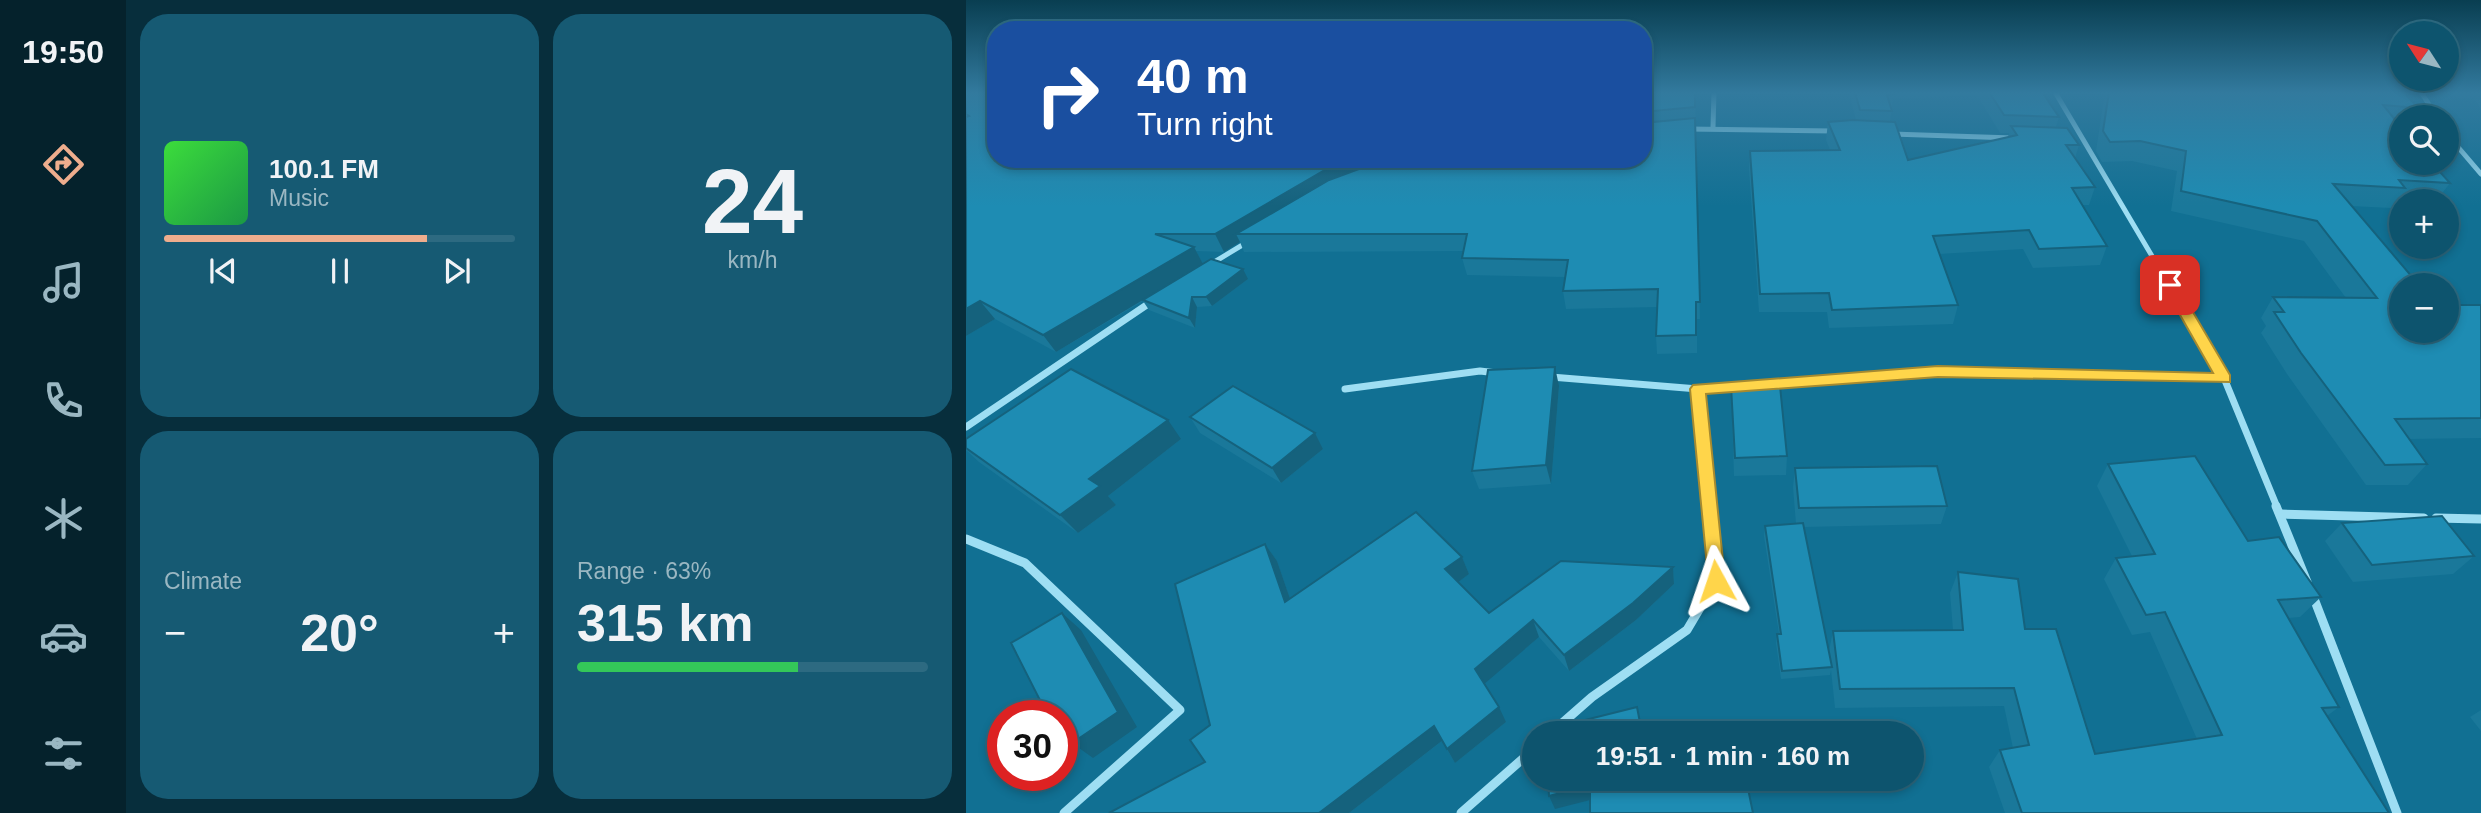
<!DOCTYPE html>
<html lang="en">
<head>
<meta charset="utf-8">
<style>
	:root { --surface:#0d546e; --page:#165a73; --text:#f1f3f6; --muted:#9ab7c2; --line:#2d6a81; --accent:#eead8d }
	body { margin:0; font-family:Arial,sans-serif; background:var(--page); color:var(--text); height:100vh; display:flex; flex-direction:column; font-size:26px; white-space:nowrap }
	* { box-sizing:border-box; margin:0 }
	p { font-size:23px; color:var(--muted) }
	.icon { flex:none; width:38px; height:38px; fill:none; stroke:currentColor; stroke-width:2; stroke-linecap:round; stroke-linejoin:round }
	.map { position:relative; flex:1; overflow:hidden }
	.details { display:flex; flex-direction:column; gap:14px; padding:14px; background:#072e3c; width:840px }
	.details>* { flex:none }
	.banner { position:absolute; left:21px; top:21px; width:665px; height:147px; border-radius:28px; box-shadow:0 4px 10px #0003,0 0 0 2px var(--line); background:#1a4fa0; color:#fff; overflow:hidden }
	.needle { width:46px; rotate:306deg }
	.fabs { position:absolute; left:1423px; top:21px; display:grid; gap:14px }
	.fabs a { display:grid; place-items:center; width:70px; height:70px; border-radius:50%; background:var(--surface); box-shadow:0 4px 10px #0003,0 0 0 2px var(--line); font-size:35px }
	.speed { position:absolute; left:21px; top:700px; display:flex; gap:14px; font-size:35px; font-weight:700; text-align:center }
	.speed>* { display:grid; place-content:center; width:91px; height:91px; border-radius:50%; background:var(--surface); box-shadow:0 4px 10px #0003,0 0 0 2px var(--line); line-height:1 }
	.speed .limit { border:10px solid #d22; background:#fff; color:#111 }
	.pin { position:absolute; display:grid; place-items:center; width:60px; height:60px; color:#fff; margin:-30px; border-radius:14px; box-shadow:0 4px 10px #0006 }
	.me { position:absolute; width:77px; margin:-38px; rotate:355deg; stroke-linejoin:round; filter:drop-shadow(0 0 5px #0008) }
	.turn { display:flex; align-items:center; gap:24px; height:147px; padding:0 35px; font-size:32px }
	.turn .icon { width:91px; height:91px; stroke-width:2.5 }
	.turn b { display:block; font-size:49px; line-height:60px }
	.big { font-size:52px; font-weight:700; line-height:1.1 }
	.details .widget { flex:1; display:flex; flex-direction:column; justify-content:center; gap:10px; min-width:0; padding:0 24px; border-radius:28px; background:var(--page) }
	.details .dial { align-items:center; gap:0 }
	.dial b { font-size:91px; line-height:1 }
	.song { display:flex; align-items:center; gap:21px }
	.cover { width:84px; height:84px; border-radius:10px; background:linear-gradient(135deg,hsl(120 70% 55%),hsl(140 70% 35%)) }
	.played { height:7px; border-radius:4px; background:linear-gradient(90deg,var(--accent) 75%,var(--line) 75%) }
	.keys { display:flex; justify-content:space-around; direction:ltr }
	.heat { display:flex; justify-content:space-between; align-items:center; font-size:38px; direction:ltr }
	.charge { height:10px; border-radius:5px; background:linear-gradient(90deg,#34c759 63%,var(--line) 0) }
	.details .tiles { flex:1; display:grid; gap:14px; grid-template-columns:repeat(2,1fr) }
	.trip { position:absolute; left:556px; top:721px; width:402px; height:70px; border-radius:35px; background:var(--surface); box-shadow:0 4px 10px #0003,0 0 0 2px var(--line); font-weight:700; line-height:70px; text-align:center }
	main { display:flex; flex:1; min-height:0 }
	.tab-bar { display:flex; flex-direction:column; width:126px; justify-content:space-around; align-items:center; background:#05222c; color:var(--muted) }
	.tab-bar .icon { width:49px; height:49px }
	.tab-bar .active { color:var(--accent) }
	.tab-bar b { font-size:32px; color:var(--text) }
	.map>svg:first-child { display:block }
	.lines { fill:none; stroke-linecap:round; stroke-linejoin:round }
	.street-far2 { stroke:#9edef3; stroke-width:5 }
	.street-far1 { stroke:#9edef3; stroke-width:7 }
	.street { stroke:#9edef3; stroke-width:9 }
	.wall { fill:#1a789a; fill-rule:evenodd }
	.shaded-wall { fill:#15627d }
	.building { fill:#1e8cb3; stroke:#15627d; stroke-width:2 }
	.route { fill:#ffd54a; stroke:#a68a30; stroke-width:2 }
</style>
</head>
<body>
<main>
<nav class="tab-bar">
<b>19:50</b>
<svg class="icon active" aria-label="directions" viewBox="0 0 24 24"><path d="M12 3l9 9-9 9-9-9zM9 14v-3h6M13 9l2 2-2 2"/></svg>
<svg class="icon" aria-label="music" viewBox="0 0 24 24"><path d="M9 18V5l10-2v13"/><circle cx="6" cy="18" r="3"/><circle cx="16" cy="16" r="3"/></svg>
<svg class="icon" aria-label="phone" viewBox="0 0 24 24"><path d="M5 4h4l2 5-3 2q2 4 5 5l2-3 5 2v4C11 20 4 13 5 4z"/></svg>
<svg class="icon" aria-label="climate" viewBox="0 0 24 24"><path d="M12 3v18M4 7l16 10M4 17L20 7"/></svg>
<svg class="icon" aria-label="car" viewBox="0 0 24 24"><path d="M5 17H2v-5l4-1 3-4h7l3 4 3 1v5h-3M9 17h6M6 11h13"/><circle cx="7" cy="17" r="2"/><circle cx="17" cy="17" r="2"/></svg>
<svg class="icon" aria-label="filters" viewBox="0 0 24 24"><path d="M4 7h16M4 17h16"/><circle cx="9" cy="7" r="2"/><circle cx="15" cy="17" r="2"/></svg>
</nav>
<section class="details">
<div class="tiles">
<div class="widget">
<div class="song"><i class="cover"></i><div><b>100.1 FM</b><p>Music</p></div></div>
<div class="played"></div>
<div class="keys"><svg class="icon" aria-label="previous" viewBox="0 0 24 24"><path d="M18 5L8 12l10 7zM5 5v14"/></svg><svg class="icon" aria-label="pause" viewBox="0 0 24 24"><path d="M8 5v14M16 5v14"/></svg><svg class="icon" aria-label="next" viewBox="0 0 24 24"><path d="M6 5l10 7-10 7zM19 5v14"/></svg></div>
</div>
<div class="widget dial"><b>24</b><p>km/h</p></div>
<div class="widget"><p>Climate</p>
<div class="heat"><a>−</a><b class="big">20°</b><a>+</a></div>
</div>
<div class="widget"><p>Range · 63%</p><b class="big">315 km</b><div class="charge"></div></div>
</div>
</section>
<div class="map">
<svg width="1515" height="813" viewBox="0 0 1515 813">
	<rect width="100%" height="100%" fill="#117093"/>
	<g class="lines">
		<g class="street-far2">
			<polyline points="1089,92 1196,273"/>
			<polyline points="1455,92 1471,117"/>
			<polyline points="747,127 748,92"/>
			<polyline points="723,129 868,131"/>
			<polyline points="1480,133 1515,174"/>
			<polyline points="926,134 1047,138"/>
			<polyline points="245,264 283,241"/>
		</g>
		<g class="street-far1">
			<polyline points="1195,271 1258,378 1311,507"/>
			<polyline points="585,377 732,389 972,371 1258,378"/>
			<polyline points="379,389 514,371 531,373"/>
			<polyline points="732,389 743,507"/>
			<polyline points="0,427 188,300"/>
		</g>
		<g class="street">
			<polyline points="1310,506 1341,582"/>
			<polyline points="1315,514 1458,518"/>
			<polyline points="1470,518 1515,519"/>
			<polyline points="0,539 59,563 214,710 98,813"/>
			<polyline points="1347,596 1431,813"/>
			<polyline points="585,733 626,697 721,630 750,581 743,506"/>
			<polyline points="495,813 569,748"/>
		</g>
	</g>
	<g class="wall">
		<polygon points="0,92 30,159 677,159 677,92 729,92 734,319 731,319 731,353 691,354 690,336 691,307 600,309 597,291 599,277 501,275 496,258 498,251 278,252 274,242 258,252 230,251 237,264 282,279 246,306 231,307 229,328 183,310 177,301 90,352 29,319 0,336"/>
		<path d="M 883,92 L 1076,92 L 1093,117 L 1090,127 L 1113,145 L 1109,158 L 1129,187 L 1123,205 L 1116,205 L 1141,246 L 1134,265 L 1067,268 L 1057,249 L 973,254 L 992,305 L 987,324 L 863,328 L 861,312 L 793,312 L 783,169 L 784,151 L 864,150 L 860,140 L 862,122 L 890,120 ZM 1011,95 L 1034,133 L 1043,133 L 1042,137 L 942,160 L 924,121 L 927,99 Z"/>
		<polygon points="1139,92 1438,92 1452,108 1446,117 1435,117 1435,163 1484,183 1470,201 1430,201 1425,208 1385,206 1435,331 1515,305 1515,438 1443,439 1461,464 1442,485 1400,485 1321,374 1295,333 1300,326 1295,318 1307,297 1380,298 1338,241 1205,211 1211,171 1166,161 1136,162 1130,151"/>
		<polygon points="1485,92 1515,92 1515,111 1510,100 1487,97"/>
		<polygon points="593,386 585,484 513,489 506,471"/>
		<polygon points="765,386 821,456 820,475 768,476"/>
		<polygon points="224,417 349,433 357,449 315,483 234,433"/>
		<polygon points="0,439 215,439 142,496 150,505 112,533 13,462 0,450"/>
		<polygon points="1142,464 1282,541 1355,597 1334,617 1322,618 1373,707 1361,716 1423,813 1039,813 1023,767 1034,750 1047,748 1038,706 869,708 865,670 864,675 815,679 810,643 811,634 813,634 798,536 799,526 830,524 827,487 829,468 981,506 975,524 838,527 863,651 867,631 987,630 984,593 992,572 1059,629 1129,754 1231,739 1184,632 1166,635 1138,579 1150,558 1166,556 1131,486"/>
		<polygon points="1376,523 1508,556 1487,574 1387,582 1359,541"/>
		<polygon points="299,544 311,561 324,599 496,557 503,574 492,582 523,613 707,567 708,584 670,620 603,671 573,637 518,683 540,722 489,763 476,741 383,813 143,813 239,762 244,725"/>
		<polygon points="1515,710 1515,731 1504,717"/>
	</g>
	<g class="shaded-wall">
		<polygon points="389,159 449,159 270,234 274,242 258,252 249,234 359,170"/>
		<polygon points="228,247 237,264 90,352 77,335"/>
		<polygon points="277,269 282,279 246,306 240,297"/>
		<polygon points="226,297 231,307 229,328 223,318"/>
		<polygon points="14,301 29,319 0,336 0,309"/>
		<polygon points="589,367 593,386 585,484 580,465"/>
		<polygon points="202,420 215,439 142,496 150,505 112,533 94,515 123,479"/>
		<polygon points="349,433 357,449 315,483 306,468"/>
		<polygon points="299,544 311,561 331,619 319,602"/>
		<polygon points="496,557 503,574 487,586 479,569"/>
		<polygon points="707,567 708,584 670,620 603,671 598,655"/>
		<polygon points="96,613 115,630 171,727 127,758 106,743 107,742 96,735"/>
		<polygon points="567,620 573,637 517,685 509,669"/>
		<polygon points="533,707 540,722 489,763 481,749"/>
		<polygon points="468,726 477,740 383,813 353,813"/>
		<polygon points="624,785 628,799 589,809 583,796"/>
	</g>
	<g class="building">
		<polygon points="0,92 30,92 30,159 389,159 359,170 249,234 189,234 228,247 77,335 14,301 0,309 0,117 3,116 0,114"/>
		<polygon points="677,92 729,92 729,107 677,112"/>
		<polygon points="889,92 927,92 928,94 921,95 926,111 894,110"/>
		<polygon points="1023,92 1076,92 1093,117 1038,115"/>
		<polygon points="1143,92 1438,92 1452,108 1417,105 1435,127 1435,163 1466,163 1484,183 1433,180 1439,188 1367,184 1453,285 1435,285 1435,331 1480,331 1480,305 1515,305 1515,418 1429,419 1461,464 1419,465 1335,353 1308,312 1318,312 1307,297 1411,298 1351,221 1215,191 1220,151 1174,141 1144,142 1137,131"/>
		<polygon points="729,118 734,302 730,302 730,335 690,336 692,289 597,291 602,260 496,258 501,234 270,234 363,180 420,159 677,159 677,123"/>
		<polygon points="887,120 929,122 942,160 1051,135 1045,126 1101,128 1113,145 1100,145 1129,187 1106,188 1141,246 1073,249 1063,230 967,236 992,305 866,310 863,293 794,294 784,151 874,150 862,122"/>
		<polygon points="245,259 277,269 240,297 226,297 223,318 177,300"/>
		<polygon points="589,367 580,465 506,471 522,370"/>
		<polygon points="105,369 202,420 123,479 134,486 94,515 0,448 0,439"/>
		<polygon points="267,386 349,433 306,468 224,417"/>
		<polygon points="765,386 814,386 821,456 769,458"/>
		<polygon points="1229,456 1282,541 1313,537 1355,597 1312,600 1373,707 1356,708 1423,813 1056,813 1034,750 1063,745 1048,688 874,689 867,631 997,630 992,572 1052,579 1059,629 1090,629 1129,754 1256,735 1199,612 1180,615 1150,558 1189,554 1142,464"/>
		<polygon points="971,466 981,506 833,508 829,468"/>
		<polygon points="450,512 496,557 479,569 523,613 595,561 707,567 667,603 598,655 567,620 509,669 533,707 481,749 468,726 353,813 143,813 239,762 224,740 244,725 209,584 299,544 319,602"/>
		<polygon points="1476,516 1508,556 1406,565 1376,523"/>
		<polygon points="837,523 866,667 816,671 811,634 815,634 799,526"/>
		<polygon points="96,613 152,712 106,743 96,725 96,716 82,716 45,643"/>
		<polygon points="671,707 676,733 579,733 579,730"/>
		<polygon points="582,779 780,779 787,813 624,813 624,785 583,796"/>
	</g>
	<linearGradient id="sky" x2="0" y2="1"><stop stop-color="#093e51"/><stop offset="0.45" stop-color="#327a9e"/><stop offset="1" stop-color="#327a9e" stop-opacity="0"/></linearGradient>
	<rect width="1515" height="206" fill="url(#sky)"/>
	<polygon class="route" points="1204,281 1211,285 1264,375 1264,382 972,377 740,394 759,581 757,587 743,587 724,389 727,385 972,366 1247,373 1197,285"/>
</svg>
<div class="fabs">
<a><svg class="needle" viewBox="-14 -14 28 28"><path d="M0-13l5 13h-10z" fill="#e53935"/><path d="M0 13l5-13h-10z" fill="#9ab7c2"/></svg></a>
<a><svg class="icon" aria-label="search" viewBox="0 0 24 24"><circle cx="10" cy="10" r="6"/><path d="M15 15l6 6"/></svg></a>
<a>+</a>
<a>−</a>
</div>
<div class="speed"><div class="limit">30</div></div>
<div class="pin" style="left:1204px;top:285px;background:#d93025"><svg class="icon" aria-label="arrive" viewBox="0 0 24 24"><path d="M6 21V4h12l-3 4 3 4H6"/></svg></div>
<svg class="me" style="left:750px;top:581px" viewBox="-20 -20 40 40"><path d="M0-17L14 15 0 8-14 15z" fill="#ffd54a" stroke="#fff" stroke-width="4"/></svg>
<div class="trip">19:51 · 1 min · 160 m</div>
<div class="banner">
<div class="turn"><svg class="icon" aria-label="right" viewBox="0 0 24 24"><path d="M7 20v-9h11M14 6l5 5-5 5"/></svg><div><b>40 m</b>Turn right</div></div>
</div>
</div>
</main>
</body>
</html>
